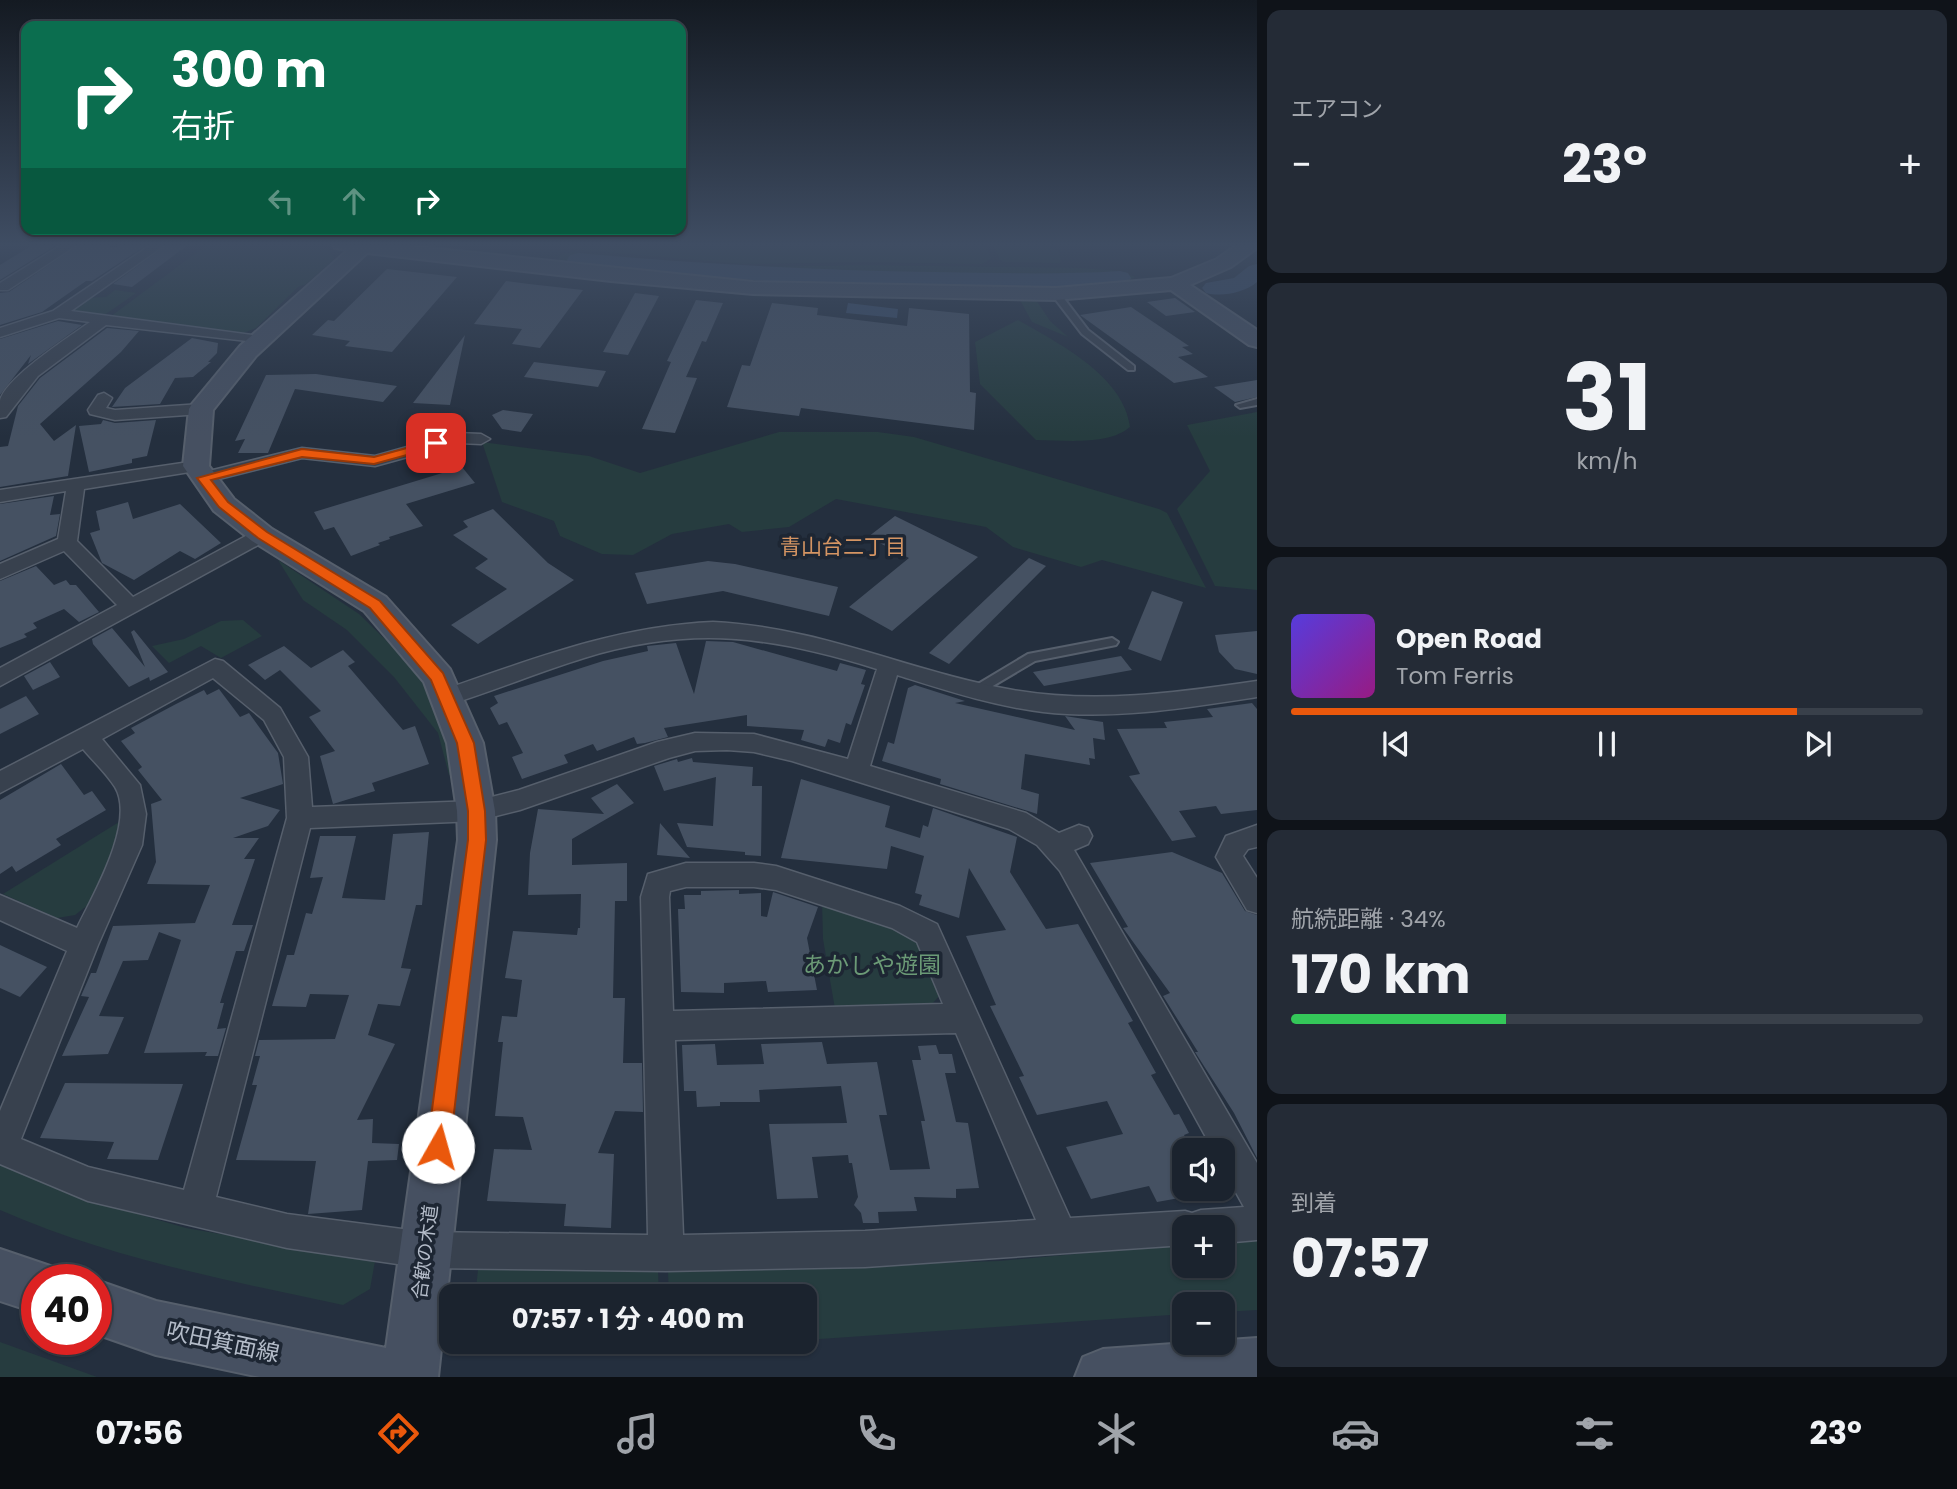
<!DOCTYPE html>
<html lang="ja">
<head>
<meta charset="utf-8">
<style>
	:root { --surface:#1b232e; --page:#242b36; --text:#f1f3f6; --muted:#a0a4aa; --line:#39404a; --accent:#ea580c }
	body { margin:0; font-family:Poppins,"Noto Sans JP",sans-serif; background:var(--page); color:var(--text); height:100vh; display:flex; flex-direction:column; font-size:26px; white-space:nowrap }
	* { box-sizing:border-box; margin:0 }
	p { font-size:23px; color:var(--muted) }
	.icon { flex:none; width:38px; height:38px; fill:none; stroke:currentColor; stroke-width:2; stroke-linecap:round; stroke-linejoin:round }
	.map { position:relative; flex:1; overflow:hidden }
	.drawer { display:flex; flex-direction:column; gap:10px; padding:10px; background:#0f1319; width:700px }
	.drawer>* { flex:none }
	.banner { position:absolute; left:21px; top:21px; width:665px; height:214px; border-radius:14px; box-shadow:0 2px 5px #0004,0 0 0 2px var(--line); background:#0b6e4f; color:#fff; overflow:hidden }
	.buttons { position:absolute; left:1172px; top:1138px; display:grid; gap:14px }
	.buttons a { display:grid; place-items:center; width:63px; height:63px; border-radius:14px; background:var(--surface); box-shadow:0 2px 5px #0004,0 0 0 2px var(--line); font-size:35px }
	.speed { position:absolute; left:21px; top:1264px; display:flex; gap:14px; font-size:35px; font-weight:700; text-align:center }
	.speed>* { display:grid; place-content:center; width:91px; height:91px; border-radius:50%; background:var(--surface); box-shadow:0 2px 5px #0004,0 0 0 2px var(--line); line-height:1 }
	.speed .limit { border:10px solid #d22; background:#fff; color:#111 }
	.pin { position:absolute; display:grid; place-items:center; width:60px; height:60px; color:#fff; margin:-30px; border-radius:14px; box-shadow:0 4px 10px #0006 }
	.me { position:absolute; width:77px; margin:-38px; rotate:7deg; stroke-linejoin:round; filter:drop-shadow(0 0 5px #0008) }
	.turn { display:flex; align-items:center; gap:24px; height:147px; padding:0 35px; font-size:32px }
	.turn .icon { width:91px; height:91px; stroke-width:2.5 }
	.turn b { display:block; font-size:49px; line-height:60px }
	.lanes { display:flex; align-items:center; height:66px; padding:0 35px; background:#0003; justify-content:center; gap:35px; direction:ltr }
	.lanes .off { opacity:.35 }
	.big { font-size:52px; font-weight:700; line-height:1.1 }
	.drawer .card { flex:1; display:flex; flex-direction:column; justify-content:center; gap:10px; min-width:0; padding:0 24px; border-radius:14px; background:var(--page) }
	.drawer .dial { align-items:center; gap:0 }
	.dial b { font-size:91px; line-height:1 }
	.song { display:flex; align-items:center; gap:21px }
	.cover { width:84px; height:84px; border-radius:10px; background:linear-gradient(135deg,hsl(250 70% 55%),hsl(310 70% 35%)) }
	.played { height:7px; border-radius:4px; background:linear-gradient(90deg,var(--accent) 80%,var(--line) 80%) }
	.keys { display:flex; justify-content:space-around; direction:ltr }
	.heat { display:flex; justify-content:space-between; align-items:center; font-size:38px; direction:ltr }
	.charge { height:10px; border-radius:5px; background:linear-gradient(90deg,#34c759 34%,var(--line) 0) }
	.trip { position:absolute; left:439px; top:1284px; width:378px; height:70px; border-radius:14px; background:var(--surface); box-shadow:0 2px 5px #0004,0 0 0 2px var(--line); font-weight:700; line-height:70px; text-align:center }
	.tabs { display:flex; height:112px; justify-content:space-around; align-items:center; background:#0b0e12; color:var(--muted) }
	.tabs .icon { width:49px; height:49px }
	.tabs .current { color:var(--accent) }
	.tabs b { font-size:32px; color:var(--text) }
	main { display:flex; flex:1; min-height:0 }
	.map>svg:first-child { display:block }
	.green { fill:#263c3f }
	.water { fill:#394c67 }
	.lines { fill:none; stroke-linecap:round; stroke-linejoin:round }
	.river { fill:#394c67; fill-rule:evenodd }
	.building { fill:#455162 }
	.lane-casing { stroke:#565f6c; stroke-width:4 }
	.street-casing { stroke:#565f6c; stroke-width:3 }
	.secondary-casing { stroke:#565f6c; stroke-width:4 }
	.lane { fill:#38414e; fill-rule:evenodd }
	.street { fill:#38414e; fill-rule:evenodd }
	.secondary { fill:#465061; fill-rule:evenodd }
	.route { fill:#ea580c; stroke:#983908; stroke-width:2 }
	.labels { text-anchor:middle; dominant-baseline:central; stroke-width:7; stroke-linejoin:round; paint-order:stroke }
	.street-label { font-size:19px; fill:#b4bcc9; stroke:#1d2633 }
	.neighbourhood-label { font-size:21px; fill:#d59563; stroke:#1d2633 }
	.near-park-label { font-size:23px; fill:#6b9a76; stroke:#1d2633 }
	.near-street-label { font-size:23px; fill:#b4bcc9; stroke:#1d2633 }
</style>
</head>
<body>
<main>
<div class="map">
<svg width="1257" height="1377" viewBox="0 0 1257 1377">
	<rect width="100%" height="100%" fill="#242f3e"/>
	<g class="green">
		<polygon points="208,244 287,244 328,248 334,259 306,284 298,287 256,328 241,334 110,317"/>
		<polygon points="569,244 984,244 991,258 982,264 862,262 743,264 570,249"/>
		<polygon points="995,244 1034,244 1059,250 1061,261 1060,263 1005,262 1000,260 993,246"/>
		<polygon points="571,252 744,267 864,265 1081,268 1120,271 1135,277 1131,280 1060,287 842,284 679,276 557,263 560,255"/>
		<polygon points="115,290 136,293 103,316 72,312 72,308 87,298 106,297"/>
		<polygon points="1020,300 1036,300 1050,321 1068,337 1032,322"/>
		<path d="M 1018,320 C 1058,343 1124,376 1130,427 C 1108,446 1064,440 1036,440 L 980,384 L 975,342 Z"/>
		<polygon points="1257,412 1257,590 1215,586 1177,509 1210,471 1187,425"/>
		<polygon points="779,432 878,432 914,437 1159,509 1167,513 1206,588 1102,560 1081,567 1013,547 986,527 836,499 789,527 742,532 729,524 672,534 633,555 602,554 560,536 554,521 502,502 482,442 589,456 640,473"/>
		<polygon points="278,560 359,614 398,652 436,699 455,774 449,775 438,733 394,677 347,630 303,600"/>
		<polygon points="243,620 262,636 221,658 201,646 169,663 152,646 184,639 221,621"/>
		<polygon points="119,822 116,845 88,905 75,915 57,918 3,894"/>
		<polygon points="822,902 892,926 917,940 941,994 931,1005 835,1009 823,939"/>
		<path d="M 0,1164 L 79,1197 L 186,1228 L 375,1261 L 370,1289 L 343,1305 C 227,1280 109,1258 0,1210 Z"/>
		<polygon points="1257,1240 1257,1310 1223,1312 1223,1304 1185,1304 1185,1314 805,1340 805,1297 669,1297 668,1271 999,1261 1185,1244 1185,1265 1223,1265 1223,1242"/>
		<polygon points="478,1270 658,1270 659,1297 475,1297"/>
		<polygon points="0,1342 97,1377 0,1377"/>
	</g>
	<polygon class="water" points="848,303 898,309 897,318 846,313"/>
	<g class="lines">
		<g class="river">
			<path d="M 578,253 C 696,264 815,270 934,272 C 996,273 1058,275 1120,271 L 1128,273 L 1131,278 L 1128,283 L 1120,285 L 1027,288 L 800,283 L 667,275 L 570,265 L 567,260 L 570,255 Z"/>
			<path d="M 1257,264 L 1257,282 C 1244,293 1222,297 1206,293 L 1202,288 L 1206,283 L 1234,278 L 1249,266 Z"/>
		</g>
	</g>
	<g class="building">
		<polygon points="34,244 58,244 0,280 0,265"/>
		<polygon points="80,244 116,247 121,244 148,244 92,281 86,281 42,312 0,325 0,293 9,292"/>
		<polygon points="168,244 189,244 132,287 113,284"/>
		<polygon points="387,269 457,277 392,352 345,346 350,341 312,335 328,320 334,321"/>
		<polygon points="506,281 529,284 583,290 540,348 512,344 522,329 474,324"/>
		<polygon points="635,293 659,296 628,355 603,352"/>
		<polygon points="1175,298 1195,312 1166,316 1147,302"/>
		<polygon points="696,300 723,303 706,342 702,341 686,377 697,378 675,433 642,429 671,362 667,361"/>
		<polygon points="772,303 818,308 817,315 907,326 909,308 969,314 970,392 976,393 974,430 801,408 799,416 727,407 742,365 750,366"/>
		<polygon points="1131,307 1189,346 1182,347 1193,354 1178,357 1208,377 1174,383 1080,315"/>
		<polygon points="58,321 82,325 28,364 31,355 0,395 0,339"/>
		<polygon points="107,328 139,331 121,352 40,424 54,441 76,425 68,476 0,487 0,447 8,446 18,406 40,378"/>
		<polygon points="465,335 450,405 413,403"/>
		<polygon points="192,338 218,343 217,353 208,362 211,362 193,377 175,378 160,404 112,407 125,388"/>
		<polygon points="534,362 606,371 598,387 524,377"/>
		<polygon points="316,374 397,386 383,402 295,389 268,453 238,453 245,439 235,441 266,375"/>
		<polygon points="1257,380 1257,397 1235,402 1214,387"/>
		<polygon points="503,410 533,414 521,432 502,429 492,415"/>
		<polygon points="103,420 115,423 156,420 147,456 132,459 132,463 89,472 79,426 101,424"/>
		<polygon points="462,467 475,483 406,504 423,526 389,537 390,539 378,543 380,545 351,556 334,527 324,530 314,512"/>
		<polygon points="54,496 50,515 60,514 56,536 0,561 0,504"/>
		<polygon points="128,502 133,519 180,504 221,543 195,559 180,551 134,580 102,563 90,533 100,530 96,511"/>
		<polygon points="493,509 548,563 574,580 478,644 451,625 507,589 475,568 488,559 453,535 468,527 463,521"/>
		<polygon points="895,516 978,557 892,631 849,607 909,558 868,537"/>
		<polygon points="1029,558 1046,566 949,664 929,653"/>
		<polygon points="708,561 735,564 838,587 829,616 723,591 647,604 635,573"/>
		<polygon points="36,566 54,585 66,580 70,585 76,585 99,612 79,622 64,609 33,623 37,628 24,634 27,637 0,648 0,581"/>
		<polygon points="1152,591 1183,602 1161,661 1128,649"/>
		<polygon points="112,628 145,667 131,632 134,630 168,672 150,681 149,677 129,687 93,644 92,639"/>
		<polygon points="1257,631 1257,674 1235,669 1219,652 1215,635"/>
		<polygon points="706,641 733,642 837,671 840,663 866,670 861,684 865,685 851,725 846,723 840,743 828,739 825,747 801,740 804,730 747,726 747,715 664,728 668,737 645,743 637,744 634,737 597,751 593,744 564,755 568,763 522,779 512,757 523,753 507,722 499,725 490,708 498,703 494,696 603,661 648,651 647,646 676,643 694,694"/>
		<polygon points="284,646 311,668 343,650 355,662 348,666 403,730 415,726 429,764 372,783 375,791 333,804 320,756 335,751 309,717 321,711 280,670 265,680 248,665"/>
		<polygon points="1121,656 1132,670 1044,686 1033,672"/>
		<polygon points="50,662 60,677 33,690 24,676"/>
		<polygon points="915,685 965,701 955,703 1075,730 1065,716 1103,722 1105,740 1093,738 1095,759 1089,758 1090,765 1025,754 1021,789 1039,794 1037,814 1028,811 940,784 941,779 882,761 888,742 894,744 908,688"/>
		<polygon points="219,689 240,717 249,713 278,753 283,784 240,798 280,810 268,826 233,838 259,838 244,859 255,859 232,925 253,925 244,951 236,951 220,1003 224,1003 217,1029 226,1028 218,1056 205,1056 207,1052 144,1053 181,940 159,932 148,960 123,961 99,1016 124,1017 108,1054 62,1056 89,997 81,996 91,973 96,973 113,926 195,923 210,885 147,884 156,862 151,804 162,800 138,770 142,767 121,741 135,733 131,728 176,704 204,690 207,695"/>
		<polygon points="26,696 39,714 0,734 0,709"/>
		<polygon points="1252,703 1257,709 1257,810 1221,814 1216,806 1179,811 1196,837 1172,841 1129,776 1140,774 1117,729 1167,728 1164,722 1213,717 1207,709"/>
		<polygon points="692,758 693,762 753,767 752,786 762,786 761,856 745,855 745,852 687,847 677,823 713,826 716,777 664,791 654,766 677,759 678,762"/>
		<polygon points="61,764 84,795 92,791 106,810 56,839 61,845 16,872 12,866 0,874 0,800"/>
		<polygon points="801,779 890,806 885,827 920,838 923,825 928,827 933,808 1017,837 1010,872 1046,929 1078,924 1133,1021 1128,1023 1156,1073 1151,1075 1174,1115 1179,1114 1189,1133 1184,1135 1192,1150 1185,1150 1185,1197 1157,1202 1149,1186 1091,1199 1066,1147 1123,1134 1107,1101 1037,1115 1019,1077 1024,1076 990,1006 996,1005 966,936 1006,930 969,868 959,918 919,905 922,895 915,893 924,856 891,846 887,869 781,858"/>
		<polygon points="617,784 634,803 572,839 572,865 627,863 627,901 615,901 613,998 625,998 623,1063 642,1063 643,1112 615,1111 598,1153 614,1154 611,1228 564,1226 566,1204 487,1201 494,1149 532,1150 523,1117 495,1116 503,1042 498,1042 502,1016 517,1017 522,980 505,978 513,931 577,935 578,928 580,928 581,894 528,895 530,853 538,809 604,814 591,798"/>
		<polygon points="660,823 690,858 657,855"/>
		<polygon points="429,832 422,905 416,905 401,968 411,969 400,1006 378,1004 368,1035 395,1044 357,1120 373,1119 372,1143 399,1144 397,1160 368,1161 362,1210 308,1214 316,1161 236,1160 257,1085 252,1085 260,1056 255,1056 259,1040 335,1039 349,995 310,994 306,1007 272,1006 287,955 294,955 306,913 312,914 323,877 310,878 320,836 356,836 342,898 385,900 393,834"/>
		<polygon points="1172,852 1222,873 1245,911 1257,915 1257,1158 1234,1113 1195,1052 1198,1052 1163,996 1170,993 1123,928 1128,927 1090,863"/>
		<polygon points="739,890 739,894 761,893 761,916 767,917 773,892 818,907 807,938 817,990 768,992 766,981 724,983 724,993 681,992 678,909 685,909 684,895 701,895 701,891"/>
		<polygon points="0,945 47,967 20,997 0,988"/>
		<polygon points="822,1042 827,1064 877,1062 887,1115 879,1115 890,1170 930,1169 921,1121 925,1121 912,1060 921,1060 918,1046 936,1045 939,1054 952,1054 956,1073 945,1073 956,1122 968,1123 979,1188 956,1189 956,1198 914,1197 917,1211 878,1212 879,1223 863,1223 861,1213 854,1205 858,1197 852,1163 849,1163 848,1155 812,1157 818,1198 777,1199 769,1124 847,1123 841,1086 759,1090 760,1102 720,1102 720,1106 697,1107 696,1091 684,1091 682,1045 715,1044 717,1065 764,1064 761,1044"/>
		<polygon points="65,1083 183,1084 158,1160 107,1159 114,1142 40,1138"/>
	</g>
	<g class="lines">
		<g class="lane-casing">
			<g id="lane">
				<polygon points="1053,292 1059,292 1088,330 1134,366 1134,370 1128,370 1082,334 1053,296"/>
				<polygon points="1257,399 1257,405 1240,408 1236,405"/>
				<polygon points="1112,638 1118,642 1116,645 1035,661 981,693 977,694 971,690 973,687 1028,654"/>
			</g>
		</g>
		<g class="street-casing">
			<g id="street">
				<polygon points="63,244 78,244 8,290 0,290 0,283"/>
				<path d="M 152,244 L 166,244 L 71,311 L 259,336 L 266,340 L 264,343 L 106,325 L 38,376 L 6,417 L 0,418 C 0,413 0,406 0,401 C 5,378 69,337 90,322 L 59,318 L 0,337 L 0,328 L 53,311 Z"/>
				<polygon points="104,393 112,398 106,408 115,410 201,404 209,409 201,414 115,420 90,414 88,410 98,395"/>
				<polygon points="457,433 481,434 490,439 481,444 458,443 375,466 302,458 203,483 194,478 197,474 302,448 375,456"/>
				<polygon points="196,461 202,462 205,466 202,470 84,489 77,541 133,597 255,531 269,531 272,535 269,539 0,686 0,668 117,605 64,551 0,579 0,564 58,539 66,491 0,502 0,490"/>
				<path d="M 713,622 C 821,627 910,672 1013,690 C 1095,704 1176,693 1257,681 L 1257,697 C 1186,708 1115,720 1043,712 C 993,706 945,690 897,675 L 870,766 L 1026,813 L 1059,833 L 1079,825 L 1088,828 L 1092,836 L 1088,844 L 1074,850 L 1257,1163 L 1257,1240 L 1223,1243 L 1223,1227 L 1185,1227 L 1185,1245 L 865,1267 L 666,1271 L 425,1268 L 287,1248 L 88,1201 L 0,1164 L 0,1111 L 67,951 L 0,920 L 0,895 L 77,928 C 93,895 136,822 115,787 C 106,773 93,761 83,749 L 0,793 L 0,771 L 215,659 L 223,661 L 280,708 L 308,757 L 312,807 L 476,801 L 519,790 L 657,742 L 695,733 L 754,734 L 848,759 L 877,669 C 771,636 692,625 584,658 C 538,672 494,691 448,705 L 440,703 L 437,697 L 440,691 C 530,660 617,626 713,622 ZM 213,678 L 264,720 L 284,757 L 287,818 L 184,1190 L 88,1167 L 21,1139 L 98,945 L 142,845 L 146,814 L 140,785 L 102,739 ZM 727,750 L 754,752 L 792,761 L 1009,829 L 1037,845 L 1060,871 L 1213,1150 L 1223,1150 L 1223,1169 L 1244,1207 L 1201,1210 L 1192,1213 L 1185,1211 L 1070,1218 L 937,924 L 900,906 L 776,866 L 754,863 L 686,863 L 648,874 L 641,897 L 648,1235 L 425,1232 L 287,1214 L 216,1197 L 310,828 L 476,821 L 520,810 L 669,758 L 695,751 ZM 686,887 L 754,887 L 776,890 L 892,928 L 917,942 L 943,1004 L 673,1011 L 669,897 L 670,891 ZM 956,1033 L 1036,1220 L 865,1231 L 683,1235 L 675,1040 Z"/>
				<polygon points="1257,825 1257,847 1248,849 1243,856 1257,878 1257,913 1247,910 1216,857 1226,836"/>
			</g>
		</g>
		<g class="secondary-casing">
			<g id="secondary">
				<polygon points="333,244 389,244 753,282 1056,288 1171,278 1217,259 1238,244 1257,244 1257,248 1231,267 1190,285 1257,330 1257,347 1249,345 1171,290 1056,300 753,294 611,281 367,253 256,356 213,410 209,466 234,499 272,529 386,597 450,669 483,743 495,811 496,840 438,1377 260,1377 156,1355 96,1334 96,1280 156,1301 386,1348 458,840 457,811 447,743 424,682 364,611 252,541 214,511 183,466 189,409 192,404 240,346 348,250 335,248"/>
				<polygon points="0,1249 56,1268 60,1279 37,1279 37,1313 0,1301"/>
				<polygon points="1257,1338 1257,1377 1075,1377 1083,1357 1103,1349"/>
			</g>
		</g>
		<use href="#lane" class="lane"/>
		<use href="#street" class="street"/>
		<use href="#secondary" class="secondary"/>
	</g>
	<linearGradient id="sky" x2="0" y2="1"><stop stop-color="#141a22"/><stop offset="0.56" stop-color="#3f4d63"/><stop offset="1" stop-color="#3f4d63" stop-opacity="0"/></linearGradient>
	<rect width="1257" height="437" fill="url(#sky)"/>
	<polygon class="route" points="436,440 440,441 440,446 374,464 302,457 211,480 228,502 267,532 380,601 443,673 474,743 485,811 486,840 450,1147 447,1155 438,1159 430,1155 427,1147 468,840 468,811 457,743 431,680 370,608 258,538 219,507 197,478 302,449 374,457"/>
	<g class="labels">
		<g class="street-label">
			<text transform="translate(425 1252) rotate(-83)">合歓の木道</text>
		</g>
		<g class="neighbourhood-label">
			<text x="843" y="546">青山台二丁目</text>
		</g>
		<g class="near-park-label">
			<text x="872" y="965">あかしや遊園</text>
		</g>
		<g class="near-street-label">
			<text transform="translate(223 1342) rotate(12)">吹田箕面線</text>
		</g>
	</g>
</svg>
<div class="buttons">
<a><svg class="icon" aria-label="sound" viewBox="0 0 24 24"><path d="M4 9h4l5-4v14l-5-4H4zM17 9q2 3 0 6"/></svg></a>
<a>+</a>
<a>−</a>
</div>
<div class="speed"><div class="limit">40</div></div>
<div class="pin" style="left:436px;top:443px;background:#d93025"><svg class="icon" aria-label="arrive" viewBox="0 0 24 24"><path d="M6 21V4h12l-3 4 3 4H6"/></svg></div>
<svg class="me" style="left:438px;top:1147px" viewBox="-20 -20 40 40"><circle r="19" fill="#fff"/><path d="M0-13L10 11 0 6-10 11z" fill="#ea580c"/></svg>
<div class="trip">07:57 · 1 分 · 400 m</div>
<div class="banner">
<div class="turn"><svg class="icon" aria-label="right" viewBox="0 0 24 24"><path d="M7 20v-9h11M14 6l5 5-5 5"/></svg><div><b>300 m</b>右折</div></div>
<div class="lanes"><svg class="icon off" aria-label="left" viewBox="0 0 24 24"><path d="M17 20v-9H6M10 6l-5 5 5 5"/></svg><svg class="icon off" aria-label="ahead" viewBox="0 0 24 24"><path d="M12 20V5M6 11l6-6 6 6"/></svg><svg class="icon" aria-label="right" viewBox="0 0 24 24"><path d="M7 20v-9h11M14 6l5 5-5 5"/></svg></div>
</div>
</div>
<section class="drawer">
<div class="card"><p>エアコン</p>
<div class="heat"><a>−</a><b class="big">23°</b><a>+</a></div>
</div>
<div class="card dial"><b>31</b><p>km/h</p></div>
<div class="card">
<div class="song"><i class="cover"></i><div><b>Open Road</b><p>Tom Ferris</p></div></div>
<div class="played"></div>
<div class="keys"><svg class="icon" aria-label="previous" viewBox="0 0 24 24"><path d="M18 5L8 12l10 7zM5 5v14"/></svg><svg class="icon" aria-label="pause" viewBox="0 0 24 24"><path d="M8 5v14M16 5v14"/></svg><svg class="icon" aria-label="next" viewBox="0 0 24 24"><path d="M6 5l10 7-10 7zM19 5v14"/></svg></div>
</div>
<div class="card"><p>航続距離 · 34%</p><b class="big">170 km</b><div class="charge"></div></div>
<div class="card"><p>到着</p><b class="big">07:57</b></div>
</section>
</main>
<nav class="tabs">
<b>07:56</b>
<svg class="icon current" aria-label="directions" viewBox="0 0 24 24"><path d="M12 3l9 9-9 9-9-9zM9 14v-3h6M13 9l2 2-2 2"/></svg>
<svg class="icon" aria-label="music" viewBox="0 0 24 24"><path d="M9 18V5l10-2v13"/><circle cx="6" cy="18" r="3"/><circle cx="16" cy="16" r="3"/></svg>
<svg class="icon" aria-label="phone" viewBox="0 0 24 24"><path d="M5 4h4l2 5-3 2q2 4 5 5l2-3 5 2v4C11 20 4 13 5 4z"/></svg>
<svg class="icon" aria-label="climate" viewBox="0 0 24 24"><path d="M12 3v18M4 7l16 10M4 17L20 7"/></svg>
<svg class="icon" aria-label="car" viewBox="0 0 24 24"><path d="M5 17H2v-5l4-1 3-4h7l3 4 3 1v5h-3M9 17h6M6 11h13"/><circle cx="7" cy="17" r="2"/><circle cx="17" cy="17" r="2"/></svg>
<svg class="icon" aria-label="filters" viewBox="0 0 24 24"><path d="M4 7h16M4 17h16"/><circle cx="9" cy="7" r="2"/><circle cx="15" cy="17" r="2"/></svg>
<b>23°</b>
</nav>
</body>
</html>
